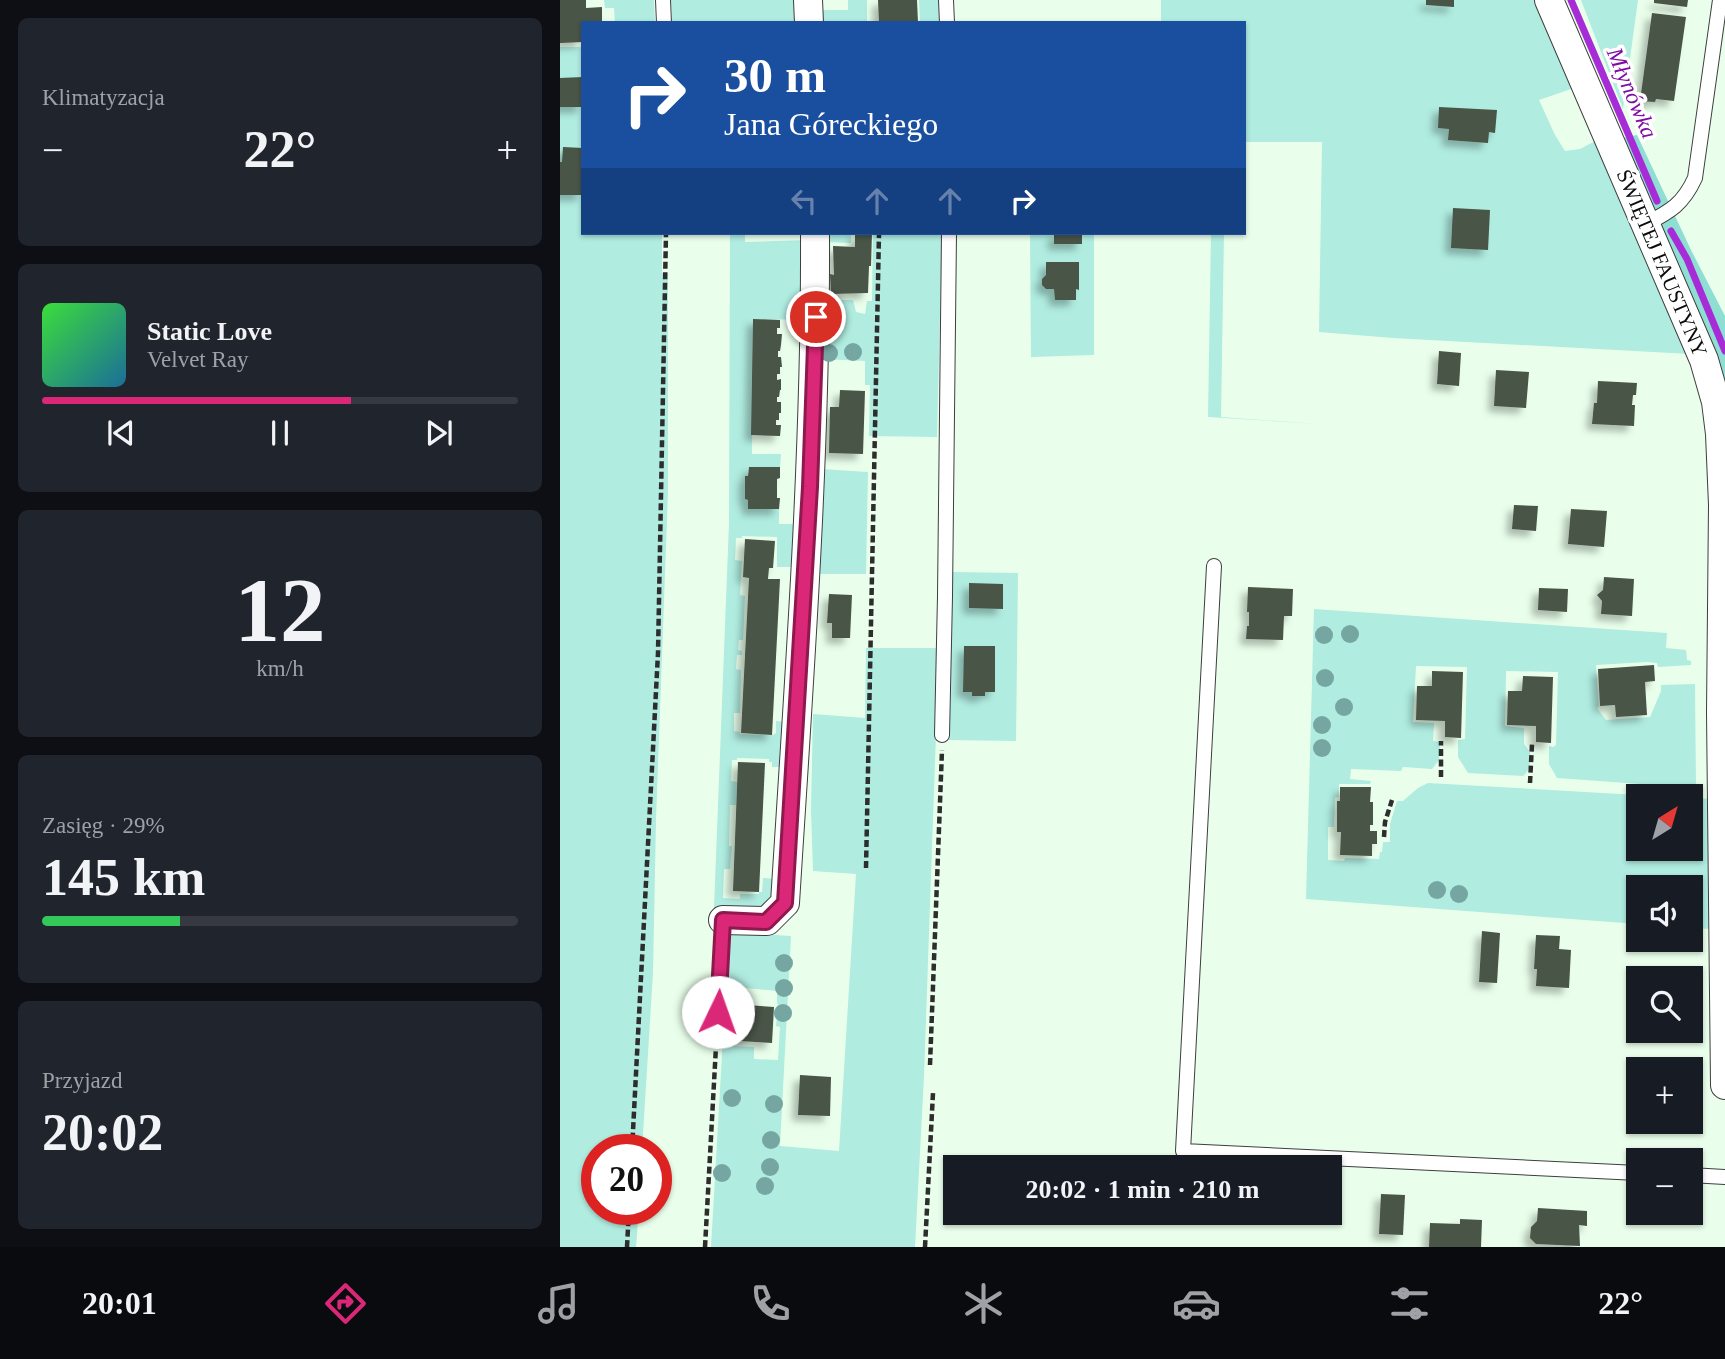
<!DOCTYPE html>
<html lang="pl">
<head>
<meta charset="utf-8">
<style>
	:root { --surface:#171b24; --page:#20242c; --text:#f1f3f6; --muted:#9ea1a6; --line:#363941; --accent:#db2777 }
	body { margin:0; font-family:"Times New Roman",serif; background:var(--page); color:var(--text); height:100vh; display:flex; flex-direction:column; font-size:26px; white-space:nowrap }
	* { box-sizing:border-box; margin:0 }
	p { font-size:23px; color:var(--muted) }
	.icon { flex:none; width:38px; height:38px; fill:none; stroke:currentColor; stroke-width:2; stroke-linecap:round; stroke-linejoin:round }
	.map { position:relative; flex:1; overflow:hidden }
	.sheet { display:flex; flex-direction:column; gap:18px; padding:18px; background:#0d0f14; width:560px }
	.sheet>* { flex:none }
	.top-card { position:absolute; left:21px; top:21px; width:665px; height:214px; border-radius:0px; box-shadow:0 2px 5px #0004; background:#1a4fa0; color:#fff; overflow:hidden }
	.needle { width:46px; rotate:37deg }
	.fabs { position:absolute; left:1066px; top:784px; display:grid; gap:14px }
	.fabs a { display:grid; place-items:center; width:77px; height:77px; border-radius:0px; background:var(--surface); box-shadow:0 2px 5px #0004; font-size:35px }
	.speed { position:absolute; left:21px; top:1134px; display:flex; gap:14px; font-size:35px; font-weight:700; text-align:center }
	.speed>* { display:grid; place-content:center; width:91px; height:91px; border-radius:50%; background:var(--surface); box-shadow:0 2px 5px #0004; line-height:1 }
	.speed .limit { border:10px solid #d22; background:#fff; color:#111 }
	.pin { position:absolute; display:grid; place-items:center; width:60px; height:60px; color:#fff; margin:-30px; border:4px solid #fff; border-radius:50%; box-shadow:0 2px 7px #0007 }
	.me { position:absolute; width:77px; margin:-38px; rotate:3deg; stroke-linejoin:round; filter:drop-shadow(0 0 5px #0008) }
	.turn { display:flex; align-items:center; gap:24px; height:147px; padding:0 28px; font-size:32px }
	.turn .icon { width:91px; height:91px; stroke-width:2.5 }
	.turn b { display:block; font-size:49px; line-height:60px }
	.lanes { display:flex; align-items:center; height:66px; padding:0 28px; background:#0003; justify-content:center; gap:35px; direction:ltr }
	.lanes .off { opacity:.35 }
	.big { font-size:52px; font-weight:800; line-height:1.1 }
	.sheet .card { flex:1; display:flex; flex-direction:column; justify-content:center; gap:10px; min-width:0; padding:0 24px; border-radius:10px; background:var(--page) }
	.sheet .dial { align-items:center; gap:0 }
	.dial b { font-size:91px; line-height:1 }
	.song { display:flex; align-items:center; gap:21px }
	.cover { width:84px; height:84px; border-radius:10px; background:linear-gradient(135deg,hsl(120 70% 55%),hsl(200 70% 35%)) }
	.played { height:7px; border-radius:4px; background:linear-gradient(90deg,var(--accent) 65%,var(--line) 65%) }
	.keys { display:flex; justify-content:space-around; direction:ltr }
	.heat { display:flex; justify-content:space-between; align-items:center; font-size:38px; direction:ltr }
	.charge { height:10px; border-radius:5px; background:linear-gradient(90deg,#34c759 29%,var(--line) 0) }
	.trip { position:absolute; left:383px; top:1155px; width:399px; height:70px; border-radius:0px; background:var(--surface); box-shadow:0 2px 5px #0004; font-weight:800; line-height:70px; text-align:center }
	.tabs { display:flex; height:112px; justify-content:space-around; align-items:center; background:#090b0e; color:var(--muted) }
	.tabs .icon { width:49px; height:49px }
	.tabs .active { color:var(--accent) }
	.tabs b { font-size:32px; color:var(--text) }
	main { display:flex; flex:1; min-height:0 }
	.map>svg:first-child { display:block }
	.green { fill:#b0ece0 }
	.forest { fill:#8eded3 }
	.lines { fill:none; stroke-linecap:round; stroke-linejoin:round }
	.stream { stroke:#a72bd7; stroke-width:7 }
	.building { fill:#4a5446; filter:url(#shadow) }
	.service-casing { stroke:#3e3e3e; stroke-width:16 }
	.minor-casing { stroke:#3e3e3e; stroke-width:30 }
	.path { stroke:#2d2d2d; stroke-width:4.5; stroke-dasharray:7 3.5; stroke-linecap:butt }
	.service { stroke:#fff; stroke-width:14 }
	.minor { stroke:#fff; stroke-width:28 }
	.tree { fill:#76a6a2 }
	.route-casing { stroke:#8e194d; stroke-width:18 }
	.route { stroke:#db2777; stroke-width:12 }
	.labels { text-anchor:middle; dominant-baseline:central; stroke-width:7; stroke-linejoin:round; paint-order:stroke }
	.street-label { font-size:21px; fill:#0b0b0b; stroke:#fff }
	.water-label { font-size:23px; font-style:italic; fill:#800ca4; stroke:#fff }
</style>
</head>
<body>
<main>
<section class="sheet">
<div class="card"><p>Klimatyzacja</p>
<div class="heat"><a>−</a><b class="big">22°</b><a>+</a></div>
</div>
<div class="card">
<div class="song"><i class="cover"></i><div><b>Static Love</b><p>Velvet Ray</p></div></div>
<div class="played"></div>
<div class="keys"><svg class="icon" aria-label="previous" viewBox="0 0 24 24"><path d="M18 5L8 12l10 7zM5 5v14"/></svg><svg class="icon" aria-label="pause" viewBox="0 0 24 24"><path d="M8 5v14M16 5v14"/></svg><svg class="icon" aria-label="next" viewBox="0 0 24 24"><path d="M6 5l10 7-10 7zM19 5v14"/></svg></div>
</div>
<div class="card dial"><b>12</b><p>km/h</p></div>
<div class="card"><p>Zasięg · 29%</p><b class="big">145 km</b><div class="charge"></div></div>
<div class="card"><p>Przyjazd</p><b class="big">20:02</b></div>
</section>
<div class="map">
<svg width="1165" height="1247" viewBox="0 0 1165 1247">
	<defs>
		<filter id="shadow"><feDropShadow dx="-6" dy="6" stdDeviation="3.5" flood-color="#0004"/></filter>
	</defs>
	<rect width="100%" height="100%" fill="#e9ffeb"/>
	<g class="green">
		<polygon points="44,0 94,0 95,23 55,23 54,8 45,8"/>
		<polygon points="111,0 240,0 241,23 112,23"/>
		<polygon points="288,0 307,0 307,21 257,23 257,10 288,10"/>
		<polygon points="359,0 380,0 380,23 360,23"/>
		<polygon points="601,0 978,0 1017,87 979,100 995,135 1005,151 1020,149 1039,139 1130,354 833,338 759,332 762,142 684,142 684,23 601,23"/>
		<polygon points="1021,0 1078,0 1063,109"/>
		<polygon points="0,47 23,47 23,233 102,233 102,273 108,273 108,492 96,820 93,973 82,1150 37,1150 37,1209 79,1209 76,1247 0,1247"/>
		<polygon points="170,233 185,233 185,242 249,240 250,319 193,320 192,454 221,454 220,467 189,467 188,476 185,476 185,499 188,500 189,509 219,509 219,524 235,524 234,567 217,567 217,537 182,536 182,538 176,538 175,560 182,561 180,595 185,596 183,640 179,640 178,650 182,651 182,655 177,655 176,669 181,670 180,713 174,713 174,731 180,732 180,734 213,735 216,733 216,721 227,722 222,767 212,767 212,762 209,762 209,759 177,758 177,760 172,760 171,781 178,782 176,805 170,805 169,846 172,846 170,869 164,869 163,898 180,899 180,894 199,894 199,892 202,892 203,878 219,879 219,892 201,910 154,908 169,523"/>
		<polygon points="262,233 291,233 291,243 262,242"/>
		<polygon points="313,233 382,233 377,437 309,436 310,385 305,385 305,361 262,359 262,300 293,300 296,312 305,314 307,301 312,301"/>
		<polygon points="470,233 534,233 534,355 471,357"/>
		<polygon points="651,233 664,233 661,417 758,424 648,417"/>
		<polygon points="261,469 308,472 306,574 259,574"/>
		<polygon points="391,572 458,573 456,741 388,740"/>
		<path d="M 754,609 L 1107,633 L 1106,648 L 1126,650 L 1127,660 L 1131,661 L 1131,665 L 1098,667 L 1097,663 L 1087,662 L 1036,665 L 1039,707 L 1037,708 L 1046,720 L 1090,717 L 1101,691 L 1101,685 L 1135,684 L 1136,788 L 997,778 L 989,764 L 989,746 L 993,747 L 996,745 L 998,672 L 946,671 L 945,726 L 964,728 L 964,744 L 970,752 C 970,761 971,770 963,776 L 908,773 L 898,757 L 898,740 L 905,739 L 907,667 L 856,666 L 853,722 L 874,723 L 873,741 L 880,742 L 879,760 L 872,769 L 843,767 L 841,771 L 791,769 L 790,779 L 811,781 L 810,784 L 779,784 L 779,797 L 775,798 L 774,827 L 768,827 L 768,860 L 784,861 L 785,858 L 819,859 L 820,852 L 822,852 L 823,842 L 830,842 L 830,824 L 837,801 L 843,801 L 858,788 L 868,783 L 1095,796 L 1078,796 L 1078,849 L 1130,849 L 1131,798 L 1153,799 L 1152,929 L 1131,928 L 1130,887 L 1078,887 L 1078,924 L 746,899 Z"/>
		<polygon points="306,648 379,648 364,1076 355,1247 151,1247 164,1020 167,1016 177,1017 175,1046 194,1047 194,1059 218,1060 220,1027 216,1026 218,1004 217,1004 217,991 185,988 184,992 169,990 166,987 169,932 231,936 220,1146 279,1151 296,874 253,871 251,810 253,714 305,718"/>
	</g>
	<polygon class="forest" points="1077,135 1131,250 1165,316 1165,406 1058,139"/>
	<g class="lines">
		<g class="stream">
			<polyline points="1011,0 1097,201"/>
			<polyline points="1111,231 1127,259 1165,351"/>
		</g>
	</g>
	<g class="building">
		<polygon points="0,0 26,0 26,8 42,7 42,23 23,23 23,42 0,43"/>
		<polygon points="318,0 357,0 358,23 319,23"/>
		<polygon points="866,0 894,0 894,7 866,5"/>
		<polygon points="1094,0 1128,0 1127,7 1094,3"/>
		<polygon points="1092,13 1126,17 1114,101 1096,99 1095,102 1080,101"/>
		<polygon points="23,77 23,107 0,107 0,78"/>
		<polygon points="879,107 937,110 935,133 929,132 928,143 888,140 889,129 878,128"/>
		<polygon points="3,147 23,148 23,195 0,195 0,162 2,162"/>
		<polygon points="893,208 930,210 928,250 891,248"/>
		<polygon points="295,233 312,233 311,266 309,266 308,293 271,294 270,274 274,275 273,246 295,247"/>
		<rect x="494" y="233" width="28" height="11"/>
		<polygon points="486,262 519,262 519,290 516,289 516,300 495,300 494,289 486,289 482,285 482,279 486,275"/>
		<polygon points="193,319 220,320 220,328 217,328 217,334 222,334 221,345 220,351 218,351 218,357 221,357 222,367 220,367 220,374 217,374 217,380 221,379 221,390 220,390 219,397 217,397 217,402 221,402 221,413 219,413 219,420 216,420 216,425 221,425 220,436 191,435"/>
		<polygon points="879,351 901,353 899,386 877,384"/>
		<polygon points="936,370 969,372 966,408 934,406"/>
		<polygon points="1038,381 1077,383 1076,395 1073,395 1072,405 1075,405 1074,426 1032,424 1034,403 1037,403"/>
		<polygon points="280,390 305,391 303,454 269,453 270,407 279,407"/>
		<polygon points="189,467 220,467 220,478 217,479 217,498 220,498 219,509 188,509 188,500 185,499 185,476 188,476"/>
		<polygon points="954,505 978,506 976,531 952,529"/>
		<polygon points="1011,509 1047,511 1044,547 1008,544"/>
		<polygon points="185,539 215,541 213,568 209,568 208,579 220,579 212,735 181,733 189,578 183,577"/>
		<polygon points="1044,577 1074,579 1072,616 1041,614 1042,601 1037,595 1043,590"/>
		<polygon points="409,583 443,584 443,609 409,608"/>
		<polygon points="688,587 733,589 732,616 724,616 723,640 686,639 687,626 689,626 689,612 687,612"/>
		<polygon points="979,588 1008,589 1007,612 978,610"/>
		<polygon points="269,594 292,595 290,638 272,638 272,623 267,623"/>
		<polygon points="404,646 435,646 435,692 425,692 425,696 412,696 412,692 403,692"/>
		<polygon points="1094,665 1095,681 1085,682 1087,715 1056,717 1055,705 1040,706 1038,669"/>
		<polygon points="872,671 903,672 901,738 885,737 885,721 856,720 857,686 872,686"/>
		<polygon points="963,676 993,677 991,743 976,742 976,726 947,725 948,691 962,691"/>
		<polygon points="178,762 205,763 199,892 173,891"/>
		<polygon points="780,787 811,787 810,802 813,802 813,825 810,825 810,831 817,831 817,844 812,844 812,856 780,855 781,832 777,832 777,801 780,801"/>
		<polygon points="922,931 940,933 937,983 919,982"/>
		<polygon points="976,935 1000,936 999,949 1011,950 1009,988 976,986 977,969 974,969"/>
		<polygon points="187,1005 214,1007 212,1043 180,1041 181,1027 186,1027"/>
		<polygon points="240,1075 271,1077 270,1116 238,1115"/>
		<polygon points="821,1194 845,1195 843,1235 819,1234"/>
		<polygon points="978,1208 1027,1211 1027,1226 1019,1225 1020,1246 976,1244 970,1238 971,1227 977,1221"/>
		<polygon points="900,1219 922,1220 921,1247 869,1247 870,1223 900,1224"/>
	</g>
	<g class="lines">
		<g class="service-casing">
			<g id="service">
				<polyline points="103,0 104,23"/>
				<polyline points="386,0 387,23"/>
				<path d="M 1086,224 C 1111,211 1123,204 1135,178 L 1160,0"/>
				<polyline points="654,566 623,1151 1078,1173"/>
				<polyline points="382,735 385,596 389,233"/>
				<polyline points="158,1012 163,920"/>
				<polyline points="1130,1175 1165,1177"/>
			</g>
		</g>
		<g class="minor-casing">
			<g id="minor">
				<polyline points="248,0 249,23"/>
				<polyline points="989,0 1144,360 1156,402 1160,434 1163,505 1161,712 1165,1085"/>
				<path d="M 163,920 L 207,921 L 225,903 C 239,680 256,456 255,233"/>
			</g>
		</g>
		<g class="path">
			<polyline points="881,777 881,741"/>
			<polyline points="970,783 972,744"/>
			<polyline points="824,837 825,822 832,800"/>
			<polyline points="306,868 319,233"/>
			<polyline points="370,1065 382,750"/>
			<polyline points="72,1150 98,653 106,233"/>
			<polyline points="67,1247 69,1209"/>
			<polyline points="145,1247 157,1028"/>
			<polyline points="365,1247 373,1093"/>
		</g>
		<use href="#service" class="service"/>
		<use href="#minor" class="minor"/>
	</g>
	<g class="tree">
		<circle cx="271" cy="330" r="9"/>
		<circle cx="293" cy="352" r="9"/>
		<circle cx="269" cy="353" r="9"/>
		<circle cx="790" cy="634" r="9"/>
		<circle cx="764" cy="635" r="9"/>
		<circle cx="765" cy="678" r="9"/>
		<circle cx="784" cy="707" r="9"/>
		<circle cx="762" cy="725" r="9"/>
		<circle cx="762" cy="748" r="9"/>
		<circle cx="877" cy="890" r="9"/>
		<circle cx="899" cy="894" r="9"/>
		<circle cx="224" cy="963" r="9"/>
		<circle cx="224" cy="988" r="9"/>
		<circle cx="223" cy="1013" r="9"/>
		<circle cx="172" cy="1098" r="9"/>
		<circle cx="214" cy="1104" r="9"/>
		<circle cx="211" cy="1140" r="9"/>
		<circle cx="210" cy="1167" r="9"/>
		<circle cx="162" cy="1173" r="9"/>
		<circle cx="205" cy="1186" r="9"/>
	</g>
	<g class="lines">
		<g class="route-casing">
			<polyline id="route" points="158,1012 163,920 206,922 225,903 250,487 256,317"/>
		</g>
		<use href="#route" class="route"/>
	</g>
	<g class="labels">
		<g class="street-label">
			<text transform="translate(1102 263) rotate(67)">ŚWIĘTEJ FAUSTYNY</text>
		</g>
		<g class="water-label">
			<text transform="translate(1072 93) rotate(67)">Młynówka</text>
		</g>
	</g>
</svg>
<div class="fabs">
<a><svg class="needle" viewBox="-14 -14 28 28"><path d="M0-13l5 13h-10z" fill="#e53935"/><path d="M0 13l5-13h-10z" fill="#9ea1a6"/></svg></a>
<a><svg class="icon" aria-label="sound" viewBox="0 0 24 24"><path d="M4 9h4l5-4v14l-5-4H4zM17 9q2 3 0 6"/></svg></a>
<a><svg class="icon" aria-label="search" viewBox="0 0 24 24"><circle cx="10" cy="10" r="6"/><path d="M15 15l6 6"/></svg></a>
<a>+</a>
<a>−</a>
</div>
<div class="speed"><div class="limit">20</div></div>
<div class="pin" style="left:256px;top:317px;background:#d93025"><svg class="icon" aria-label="arrive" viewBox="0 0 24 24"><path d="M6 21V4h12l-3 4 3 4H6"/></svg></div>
<svg class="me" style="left:158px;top:1012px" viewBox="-20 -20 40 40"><circle r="19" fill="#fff"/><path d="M0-13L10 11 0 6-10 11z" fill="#db2777"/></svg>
<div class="trip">20:02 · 1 min · 210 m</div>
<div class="top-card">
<div class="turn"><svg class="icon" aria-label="right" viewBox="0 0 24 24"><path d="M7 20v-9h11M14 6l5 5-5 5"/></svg><div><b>30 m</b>Jana Góreckiego</div></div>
<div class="lanes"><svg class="icon off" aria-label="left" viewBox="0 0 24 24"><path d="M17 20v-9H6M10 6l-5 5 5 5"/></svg><svg class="icon off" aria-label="ahead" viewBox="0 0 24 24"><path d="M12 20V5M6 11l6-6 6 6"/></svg><svg class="icon off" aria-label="ahead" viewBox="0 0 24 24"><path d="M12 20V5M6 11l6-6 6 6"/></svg><svg class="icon" aria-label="right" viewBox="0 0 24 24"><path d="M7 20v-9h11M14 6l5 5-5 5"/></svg></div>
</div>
</div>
</main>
<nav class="tabs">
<b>20:01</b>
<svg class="icon active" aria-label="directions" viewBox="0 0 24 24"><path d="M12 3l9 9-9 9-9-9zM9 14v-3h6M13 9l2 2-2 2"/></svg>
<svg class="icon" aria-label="music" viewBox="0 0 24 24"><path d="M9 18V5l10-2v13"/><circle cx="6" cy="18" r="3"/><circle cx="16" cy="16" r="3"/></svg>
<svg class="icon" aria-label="phone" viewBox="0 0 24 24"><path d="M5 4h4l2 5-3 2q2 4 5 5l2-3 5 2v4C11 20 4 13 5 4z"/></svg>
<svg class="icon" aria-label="climate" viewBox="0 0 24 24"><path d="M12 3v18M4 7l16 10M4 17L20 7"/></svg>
<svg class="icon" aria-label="car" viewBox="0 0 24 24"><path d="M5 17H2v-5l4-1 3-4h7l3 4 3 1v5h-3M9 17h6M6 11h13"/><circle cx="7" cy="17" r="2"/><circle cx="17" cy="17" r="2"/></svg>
<svg class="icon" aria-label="filters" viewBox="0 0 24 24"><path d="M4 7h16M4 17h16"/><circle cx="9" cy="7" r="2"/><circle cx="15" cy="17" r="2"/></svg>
<b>22°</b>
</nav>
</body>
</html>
